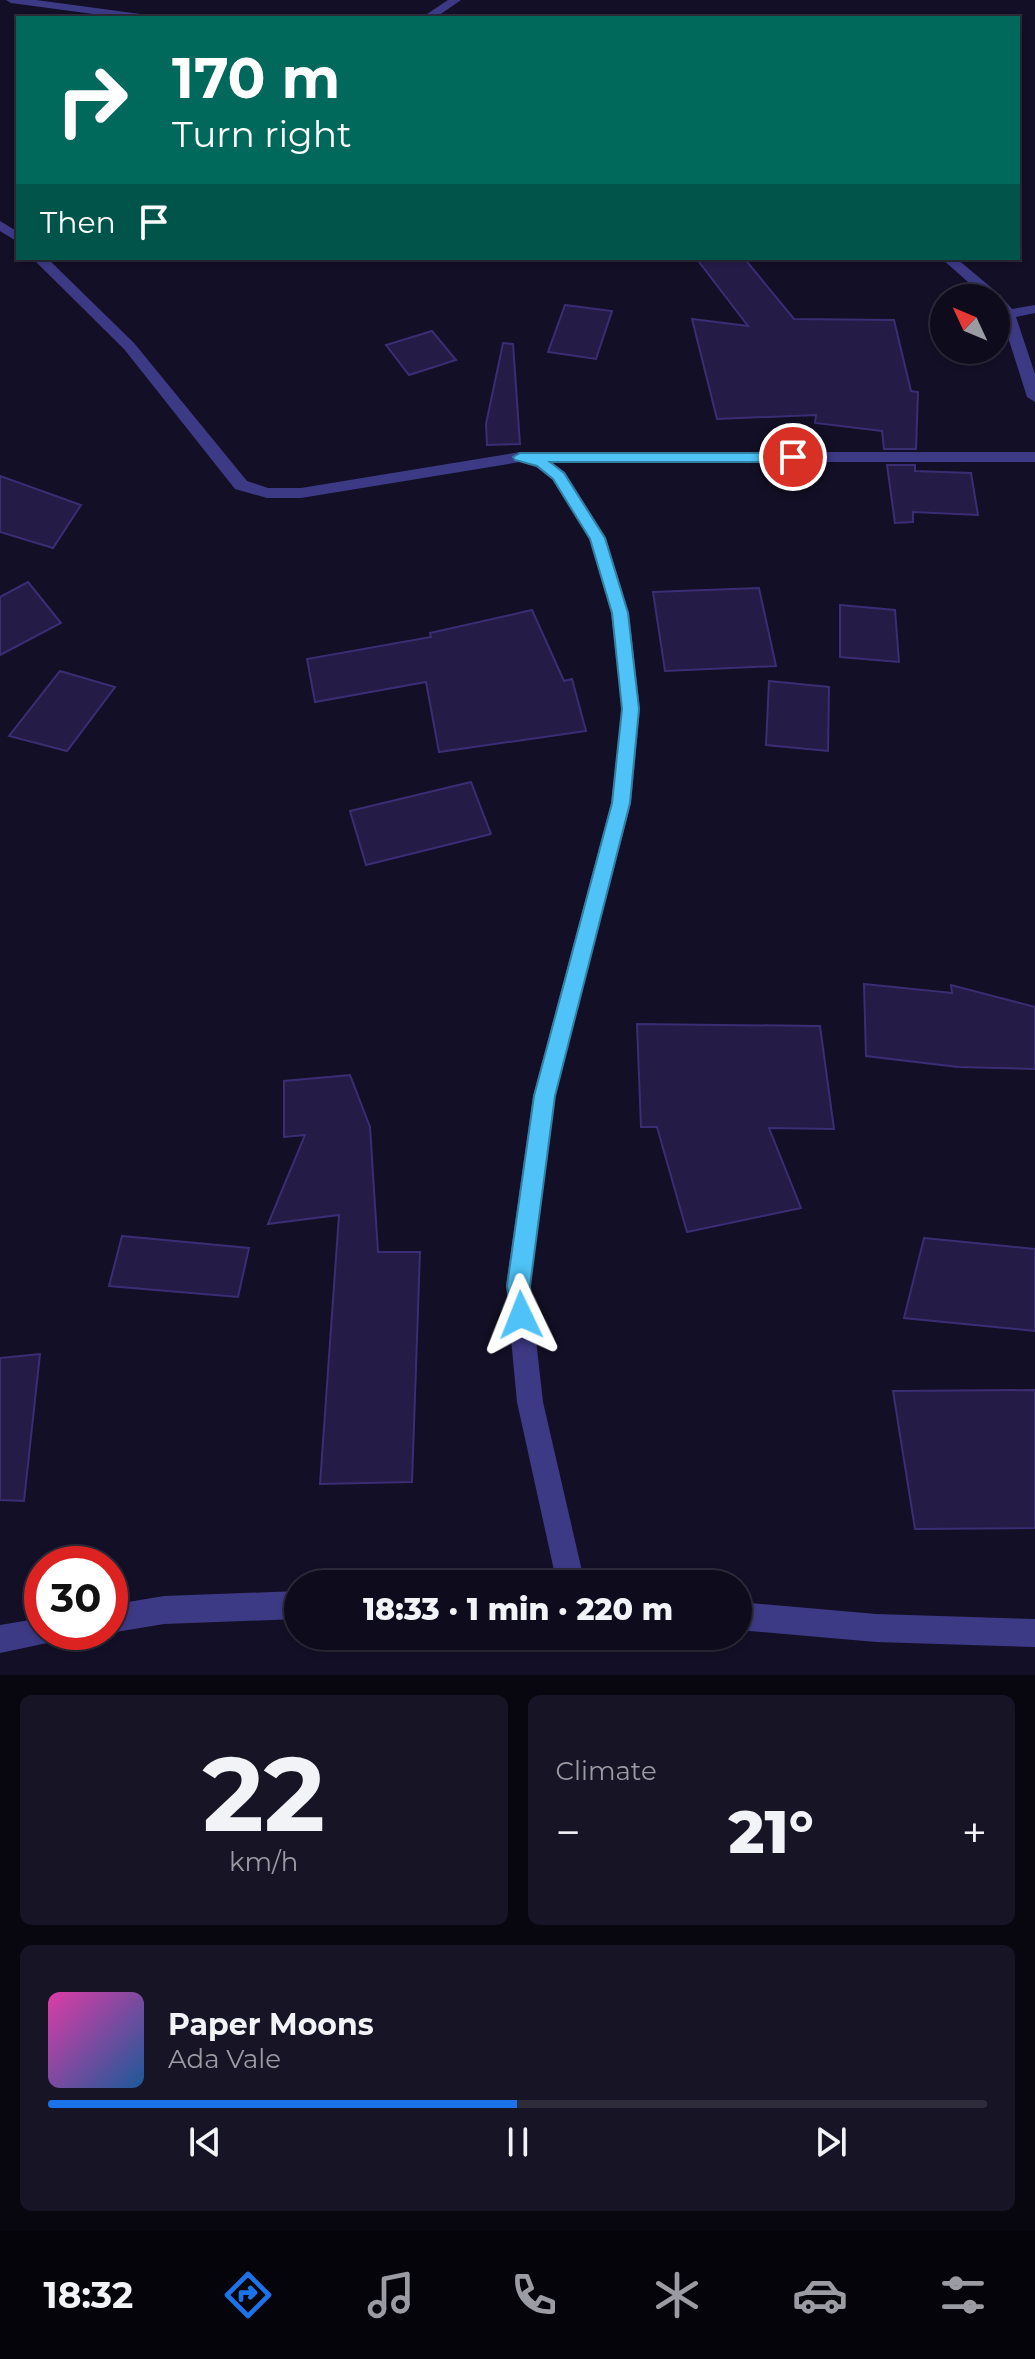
<!DOCTYPE html>
<html lang="en">
<head>
<meta charset="utf-8">
<style>
	:root { --surface:#0e0b1c; --page:#171425; --text:#f1f3f6; --muted:#9b9ba3; --line:#2e2b3b; --accent:#1a73e8 }
	body { margin:0; font-family:Montserrat,sans-serif; background:var(--page); color:var(--text); height:100vh; display:flex; flex-direction:column; font-size:30px; white-space:nowrap }
	* { box-sizing:border-box; margin:0 }
	p { font-size:26px; color:var(--muted) }
	.icon { flex:none; width:44px; height:44px; fill:none; stroke:currentColor; stroke-width:2; stroke-linecap:round; stroke-linejoin:round }
	.map { position:relative; height:1675px; overflow:hidden }
	.panel { display:flex; flex-direction:column; gap:20px; padding:20px; background:#08060f; flex:1 }
	.panel>* { flex:none }
	.top-card { position:absolute; left:16px; top:16px; width:1004px; height:244px; border-radius:0px; box-shadow:0 2px 6px #0004,0 0 0 2px var(--line); background:#00695c; color:#fff; overflow:hidden }
	.needle { width:52px; rotate:314deg }
	.fabs { position:absolute; left:930px; top:284px; display:grid; gap:16px }
	.fabs a { display:grid; place-items:center; width:80px; height:80px; border-radius:50%; background:var(--surface); box-shadow:0 2px 6px #0004,0 0 0 2px var(--line); font-size:40px }
	.speed { position:absolute; left:24px; top:1546px; display:flex; gap:16px; font-size:40px; font-weight:700; text-align:center }
	.speed>* { display:grid; place-content:center; width:104px; height:104px; border-radius:50%; background:var(--surface); box-shadow:0 2px 6px #0004,0 0 0 2px var(--line); line-height:1 }
	.speed .limit { border:12px solid #d22; background:#fff; color:#111 }
	.pin { position:absolute; display:grid; place-items:center; width:68px; height:68px; color:#fff; margin:-34px; border:4px solid #fff; border-radius:50%; box-shadow:0 2px 8px #0007 }
	.me { position:absolute; width:88px; margin:-44px; rotate:358deg; stroke-linejoin:round; filter:drop-shadow(0 0 6px #0008) }
	.turn { display:flex; align-items:center; gap:28px; height:168px; padding:0 24px; font-size:36px }
	.turn .icon { width:104px; height:104px; stroke-width:2.5 }
	.turn b { display:block; font-size:56px; line-height:68px }
	.then { display:flex; align-items:center; height:76px; padding:0 24px; background:#0003; gap:16px; font-size:30px }
	.big { font-size:60px; font-weight:800; line-height:1.1 }
	.panel .tile { flex:1; display:flex; flex-direction:column; justify-content:center; gap:12px; min-width:0; padding:0 28px; border-radius:12px; background:var(--page) }
	.panel .dial { align-items:center; gap:0 }
	.dial b { font-size:104px; line-height:1 }
	.song { display:flex; align-items:center; gap:24px }
	.cover { width:96px; height:96px; border-radius:12px; background:linear-gradient(135deg,hsl(320 70% 55%),hsl(210 70% 35%)) }
	.played { height:8px; border-radius:4px; background:linear-gradient(90deg,var(--accent) 50%,var(--line) 50%) }
	.keys { display:flex; justify-content:space-around; direction:ltr }
	.heat { display:flex; justify-content:space-between; align-items:center; font-size:44px; direction:ltr }
	.panel .tiles { flex:1; display:grid; gap:20px; grid-template-columns:1fr 1fr }
	.tile:last-child { grid-column:span 2 }
	.trip { position:absolute; left:284px; top:1570px; width:468px; height:80px; border-radius:40px; background:var(--surface); box-shadow:0 2px 6px #0004,0 0 0 2px var(--line); font-weight:800; line-height:80px; text-align:center }
	.tab-bar { display:flex; height:128px; justify-content:space-around; align-items:center; background:#06040b; color:var(--muted) }
	.tab-bar .icon { width:56px; height:56px }
	.tab-bar .selected { color:var(--accent) }
	.tab-bar b { font-size:36px; color:var(--text) }
	.map>svg:first-child { display:block }
	.building { fill:#241b47; stroke:#3b2d73; stroke-width:2 }
	.lines { fill:none; stroke-linecap:round; stroke-linejoin:round }
	.minor { fill:#3d3a85; fill-rule:evenodd }
	.route { fill:#4fc3f7; stroke:#337fa1; stroke-width:2 }
</style>
</head>
<body>
<div class="map">
<svg width="1035" height="1675" viewBox="0 0 1035 1675">
	<rect width="100%" height="100%" fill="#130f26"/>
	<g class="building">
		<polygon points="696,258 744,258 794,319 894,320 911,391 918,392 916,449 884,449 882,431 815,423 816,415 717,419 692,319 748,326"/>
		<polygon points="565,305 612,311 596,359 548,352"/>
		<polygon points="432,331 456,360 409,375 386,345"/>
		<polygon points="503,343 513,344 520,444 487,445 486,424"/>
		<polygon points="887,465 915,465 915,471 971,473 978,515 913,512 913,522 895,523"/>
		<polygon points="0,476 81,505 53,548 0,532"/>
		<polygon points="28,582 61,623 0,655 0,597"/>
		<polygon points="759,588 776,666 665,671 653,592"/>
		<polygon points="840,605 895,610 899,662 840,657"/>
		<polygon points="532,610 564,681 572,679 586,731 439,752 426,682 315,702 307,659 431,637 430,633"/>
		<polygon points="60,671 115,687 67,751 9,736"/>
		<polygon points="769,681 829,687 828,751 766,745"/>
		<polygon points="471,782 491,834 366,865 350,811"/>
		<polygon points="864,984 952,993 951,985 1035,1007 1035,1069 958,1067 866,1056"/>
		<polygon points="637,1024 820,1026 834,1129 769,1128 801,1208 687,1232 657,1127 641,1127"/>
		<polygon points="350,1075 370,1127 378,1252 420,1252 412,1482 320,1484 339,1215 268,1224 305,1135 284,1137 284,1081"/>
		<polygon points="122,1236 249,1248 238,1297 109,1286"/>
		<polygon points="924,1238 1035,1249 1035,1331 904,1318"/>
		<polygon points="40,1354 24,1501 0,1500 0,1358"/>
		<polygon points="1035,1390 1035,1528 915,1529 893,1391"/>
	</g>
	<g class="lines">
		<g class="minor">
			<polygon points="6,0 36,0 148,15 154,18 123,18 11,3"/>
			<polygon points="448,0 461,0 435,18 421,18"/>
			<polygon points="0,221 18,232 18,242 0,231"/>
			<polygon points="32,258 47,258 134,343 247,481 268,488 301,488 520,452 1035,452 1035,462 551,462 565,472 606,538 629,613 640,709 631,803 555,1096 530,1286 543,1402 585,1584 557,1584 517,1402 506,1286 533,1096 611,803 622,709 611,613 590,538 553,480 536,467 520,462 301,498 267,498 235,489 124,349"/>
			<polygon points="941,258 956,258 1000,295 1012,309 1035,305 1035,313 1016,317 1035,374 1035,402 1027,397 1001,315 996,308 996,298 986,298"/>
			<polygon points="298,1591 298,1619 164,1624 110,1633 107,1632 110,1632 110,1605 164,1596"/>
			<polygon points="738,1602 876,1614 1035,1619 1035,1647 876,1642 738,1630"/>
			<polygon points="42,1618 42,1632 56,1632 52,1642 0,1653 0,1625"/>
		</g>
	</g>
	<polygon class="route" points="520,453 793,453 800,457 793,462 550,462 564,473 605,538 628,613 639,709 630,803 555,1096 530,1286 532,1315 529,1323 521,1326 513,1323 507,1286 534,1096 612,803 622,709 612,613 590,539 553,479 537,466 515,460 513,457"/>
</svg>
<div class="fabs">
<a><svg class="needle" viewBox="-14 -14 28 28"><path d="M0-13l5 13h-10z" fill="#e53935"/><path d="M0 13l5-13h-10z" fill="#9b9ba3"/></svg></a>
</div>
<div class="speed"><div class="limit">30</div></div>
<div class="pin" style="left:793px;top:457px;background:#d93025"><svg class="icon" aria-label="arrive" viewBox="0 0 24 24"><path d="M6 21V4h12l-3 4 3 4H6"/></svg></div>
<svg class="me" style="left:521px;top:1315px" viewBox="-20 -20 40 40"><path d="M0-17L14 15 0 8-14 15z" fill="#4fc3f7" stroke="#fff" stroke-width="4"/></svg>
<div class="trip">18:33 · 1 min · 220 m</div>
<div class="top-card">
<div class="turn"><svg class="icon" aria-label="right" viewBox="0 0 24 24"><path d="M7 20v-9h11M14 6l5 5-5 5"/></svg><div><b>170 m</b>Turn right</div></div>
<div class="then">Then<svg class="icon" aria-label="arrive" viewBox="0 0 24 24"><path d="M6 21V4h12l-3 4 3 4H6"/></svg></div>
</div>
</div>
<section class="panel">
<div class="tiles">
<div class="tile dial"><b>22</b><p>km/h</p></div>
<div class="tile"><p>Climate</p>
<div class="heat"><a>−</a><b class="big">21°</b><a>+</a></div>
</div>
<div class="tile">
<div class="song"><i class="cover"></i><div><b>Paper Moons</b><p>Ada Vale</p></div></div>
<div class="played"></div>
<div class="keys"><svg class="icon" aria-label="previous" viewBox="0 0 24 24"><path d="M18 5L8 12l10 7zM5 5v14"/></svg><svg class="icon" aria-label="pause" viewBox="0 0 24 24"><path d="M8 5v14M16 5v14"/></svg><svg class="icon" aria-label="next" viewBox="0 0 24 24"><path d="M6 5l10 7-10 7zM19 5v14"/></svg></div>
</div>
</div>
</section>
<nav class="tab-bar">
<b>18:32</b>
<svg class="icon selected" aria-label="directions" viewBox="0 0 24 24"><path d="M12 3l9 9-9 9-9-9zM9 14v-3h6M13 9l2 2-2 2"/></svg>
<svg class="icon" aria-label="music" viewBox="0 0 24 24"><path d="M9 18V5l10-2v13"/><circle cx="6" cy="18" r="3"/><circle cx="16" cy="16" r="3"/></svg>
<svg class="icon" aria-label="phone" viewBox="0 0 24 24"><path d="M5 4h4l2 5-3 2q2 4 5 5l2-3 5 2v4C11 20 4 13 5 4z"/></svg>
<svg class="icon" aria-label="climate" viewBox="0 0 24 24"><path d="M12 3v18M4 7l16 10M4 17L20 7"/></svg>
<svg class="icon" aria-label="car" viewBox="0 0 24 24"><path d="M5 17H2v-5l4-1 3-4h7l3 4 3 1v5h-3M9 17h6M6 11h13"/><circle cx="7" cy="17" r="2"/><circle cx="17" cy="17" r="2"/></svg>
<svg class="icon" aria-label="filters" viewBox="0 0 24 24"><path d="M4 7h16M4 17h16"/><circle cx="9" cy="7" r="2"/><circle cx="15" cy="17" r="2"/></svg>
</nav>
</body>
</html>
